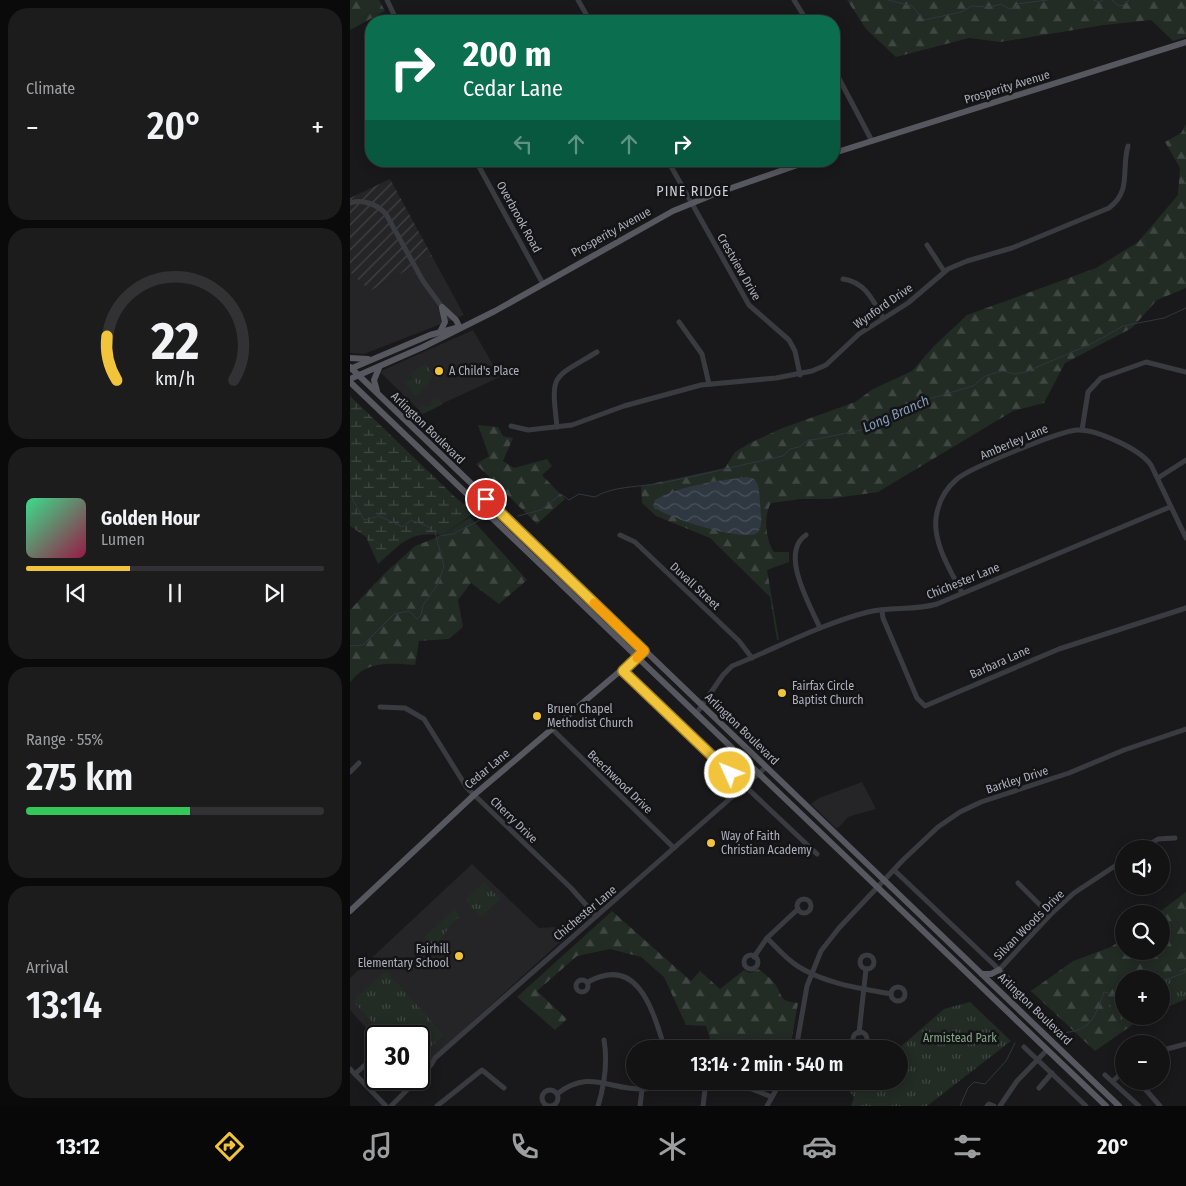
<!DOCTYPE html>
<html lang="en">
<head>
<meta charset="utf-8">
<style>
	:root { --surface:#131314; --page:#1c1c1d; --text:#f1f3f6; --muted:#9d9ea0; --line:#323234; --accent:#f2c43b }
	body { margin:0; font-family:"Fira Sans Condensed",sans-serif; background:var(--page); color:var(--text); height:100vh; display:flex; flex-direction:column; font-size:19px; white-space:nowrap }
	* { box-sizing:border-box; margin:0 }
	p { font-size:16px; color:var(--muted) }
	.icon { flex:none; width:28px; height:28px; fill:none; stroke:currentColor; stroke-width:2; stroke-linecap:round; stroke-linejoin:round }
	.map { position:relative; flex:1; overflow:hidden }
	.drawer { display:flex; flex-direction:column; gap:8px; padding:8px; background:#0a0a0b; width:350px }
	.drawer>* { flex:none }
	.banner { position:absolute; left:15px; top:15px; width:475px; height:152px; border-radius:20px; box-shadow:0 2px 12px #0003,0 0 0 1px var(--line); background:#0b6e4f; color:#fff; overflow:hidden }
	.fabs { position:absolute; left:765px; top:840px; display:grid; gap:10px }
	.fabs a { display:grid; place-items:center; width:55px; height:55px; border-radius:50%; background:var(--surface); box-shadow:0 2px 12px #0003,0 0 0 1px var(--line); font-size:25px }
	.speed { position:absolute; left:15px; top:1025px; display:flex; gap:10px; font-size:25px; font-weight:700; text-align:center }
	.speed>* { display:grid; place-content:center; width:65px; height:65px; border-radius:50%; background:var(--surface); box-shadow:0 2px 12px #0003,0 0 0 1px var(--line); line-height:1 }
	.speed .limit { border:2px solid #111; border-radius:8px; background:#fff; color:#111 }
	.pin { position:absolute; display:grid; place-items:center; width:42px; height:42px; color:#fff; margin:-21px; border:2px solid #fff; border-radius:50%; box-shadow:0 1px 5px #0007 }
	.me { position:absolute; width:55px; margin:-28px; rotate:314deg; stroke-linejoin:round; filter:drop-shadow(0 0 4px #0008) }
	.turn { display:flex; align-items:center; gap:18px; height:105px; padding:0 15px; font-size:22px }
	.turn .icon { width:65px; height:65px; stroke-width:2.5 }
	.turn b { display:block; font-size:35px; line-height:42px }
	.lanes { display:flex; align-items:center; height:48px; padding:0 15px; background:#0003; justify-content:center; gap:25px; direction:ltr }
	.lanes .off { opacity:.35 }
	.big { font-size:38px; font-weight:600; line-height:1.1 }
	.drawer .card { flex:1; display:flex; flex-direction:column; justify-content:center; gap:8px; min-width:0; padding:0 18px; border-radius:20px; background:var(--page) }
	.drawer .dial { align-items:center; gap:0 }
	.dial svg { height:130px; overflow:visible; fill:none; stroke:var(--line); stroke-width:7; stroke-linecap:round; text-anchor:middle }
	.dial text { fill:var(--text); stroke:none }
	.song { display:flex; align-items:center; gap:15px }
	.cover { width:60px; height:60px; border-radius:8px; background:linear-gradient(135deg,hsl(150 70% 55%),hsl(340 70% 35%)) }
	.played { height:5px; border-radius:2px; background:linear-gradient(90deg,var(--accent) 35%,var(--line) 35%) }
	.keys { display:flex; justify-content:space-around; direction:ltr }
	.heat { display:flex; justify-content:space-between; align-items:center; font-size:28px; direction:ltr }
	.charge { height:8px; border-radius:4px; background:linear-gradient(90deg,#34c759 55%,var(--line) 0) }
	.trip { position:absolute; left:276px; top:1040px; width:282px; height:50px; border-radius:25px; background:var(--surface); box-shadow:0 2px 12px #0003,0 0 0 1px var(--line); font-weight:600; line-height:50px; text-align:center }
	.dock { display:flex; height:80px; justify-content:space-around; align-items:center; background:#080808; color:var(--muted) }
	.dock .icon { width:35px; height:35px }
	.dock .selected { color:var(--accent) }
	.dock b { font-size:22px; color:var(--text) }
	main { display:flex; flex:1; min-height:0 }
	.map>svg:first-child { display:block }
	.built { fill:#252528 }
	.industrial { fill:url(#industrial-furrows) }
	.grass { fill:#232b25 }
	.forest { fill:url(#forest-firs) }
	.wetland { fill:url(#wetland-marsh) }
	.park { fill:url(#park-tufts) }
	.water { fill:url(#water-waves) }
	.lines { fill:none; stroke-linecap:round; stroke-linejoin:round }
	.stream { stroke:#2f3740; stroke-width:1 }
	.minor { stroke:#3a3b40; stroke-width:5 }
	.major { stroke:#56575f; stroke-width:6 }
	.route-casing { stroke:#9d7f26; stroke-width:12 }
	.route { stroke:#f2c43b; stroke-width:9 }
	.slow { stroke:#f59e0b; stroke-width:9 }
	.poi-dot { fill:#f2c43b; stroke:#141416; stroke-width:2 }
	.labels { text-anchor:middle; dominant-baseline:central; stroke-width:5; stroke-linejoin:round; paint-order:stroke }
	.street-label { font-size:12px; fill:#acafbb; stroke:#141416 }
	.poi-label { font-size:12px; fill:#acafbb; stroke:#141416; text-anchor:start }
	.park-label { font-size:12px; fill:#83a688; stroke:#141416 }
	.neighbourhood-label { font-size:14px; letter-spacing:1px; fill:#cdced7; stroke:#141416 }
	.water-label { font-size:14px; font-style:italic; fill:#839ab5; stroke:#141416 }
</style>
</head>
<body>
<main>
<section class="drawer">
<div class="card"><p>Climate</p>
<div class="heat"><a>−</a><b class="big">20°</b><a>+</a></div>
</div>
<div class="card dial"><svg viewBox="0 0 100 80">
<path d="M14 69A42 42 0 1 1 86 69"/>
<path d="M14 69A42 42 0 0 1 8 42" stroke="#f2c43b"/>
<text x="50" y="56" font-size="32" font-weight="700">22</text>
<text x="50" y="72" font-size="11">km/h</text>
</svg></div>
<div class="card">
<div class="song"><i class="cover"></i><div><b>Golden Hour</b><p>Lumen</p></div></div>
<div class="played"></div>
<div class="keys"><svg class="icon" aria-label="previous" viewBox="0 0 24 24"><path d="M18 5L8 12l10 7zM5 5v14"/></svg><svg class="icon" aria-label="pause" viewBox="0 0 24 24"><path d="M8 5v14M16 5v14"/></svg><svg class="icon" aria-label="next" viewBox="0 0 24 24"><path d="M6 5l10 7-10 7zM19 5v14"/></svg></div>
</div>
<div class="card"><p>Range · 55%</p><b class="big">275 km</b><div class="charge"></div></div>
<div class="card"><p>Arrival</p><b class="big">13:14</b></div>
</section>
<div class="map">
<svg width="836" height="1106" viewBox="0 0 836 1106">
	<defs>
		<pattern id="industrial-furrows" width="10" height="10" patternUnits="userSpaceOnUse" patternTransform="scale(1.25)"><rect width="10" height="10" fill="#252528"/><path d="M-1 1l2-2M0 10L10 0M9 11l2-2" fill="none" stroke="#424245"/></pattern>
		<pattern id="forest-firs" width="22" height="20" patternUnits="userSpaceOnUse" patternTransform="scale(1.25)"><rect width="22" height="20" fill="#232b25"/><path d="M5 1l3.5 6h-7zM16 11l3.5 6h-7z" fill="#404743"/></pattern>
		<pattern id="wetland-marsh" width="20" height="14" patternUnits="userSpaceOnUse" patternTransform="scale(1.25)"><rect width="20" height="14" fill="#232b25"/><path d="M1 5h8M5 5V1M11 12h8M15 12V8" fill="none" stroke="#404743"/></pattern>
		<pattern id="park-tufts" width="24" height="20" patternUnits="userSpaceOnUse" patternTransform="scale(1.25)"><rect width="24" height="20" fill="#232b25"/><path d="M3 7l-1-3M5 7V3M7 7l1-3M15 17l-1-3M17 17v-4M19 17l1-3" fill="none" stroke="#404743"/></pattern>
		<pattern id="water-waves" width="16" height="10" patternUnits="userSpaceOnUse" patternTransform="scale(1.25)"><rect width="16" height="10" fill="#2f3740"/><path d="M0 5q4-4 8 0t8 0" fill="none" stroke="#4a515a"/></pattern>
	</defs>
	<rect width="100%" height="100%" fill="#19191b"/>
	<g class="built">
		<polygon points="82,256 114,315 14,354 0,353 0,272 20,291"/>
		<polygon points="123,330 150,377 72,413 31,373 33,370"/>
		<polygon points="512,782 526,809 498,817 489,827 486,828 461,804 469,798"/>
		<polygon points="122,864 189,928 205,927 218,935 69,1070 69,1036 26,1036 26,1039 0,1010 0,978"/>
	</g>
	<polygon class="industrial" points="40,179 82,256 20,291 0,272 0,198"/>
	<polygon class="grass" points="62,378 72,392 65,397 55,383"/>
	<g class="forest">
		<polygon points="0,0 29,0 35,11 0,30"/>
		<polygon points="497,0 836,0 836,37 823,41 801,20 754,25 650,42 619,38 546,57 516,29"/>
		<path d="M 836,124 L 836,288 L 807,300 L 782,328 L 715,363 L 694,403 L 663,411 L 528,492 L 479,499 L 451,499 L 421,503 C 413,516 416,541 424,552 L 439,552 L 439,562 L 417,570 L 429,640 L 427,640 L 420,597 L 360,538 L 306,516 L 292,503 L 291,486 L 375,468 L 385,452 L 400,443 L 430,429 L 505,402 L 523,389 L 562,371 L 583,347 L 617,315 L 746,268 L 788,242 L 828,195 L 830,168 L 815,142 L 831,133 Z"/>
		<polygon points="128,425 148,427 153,436 163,438 153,461 164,468 197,459 202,466 192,475 215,499 187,524 126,464 139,456"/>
		<path d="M 120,517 L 177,580 L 149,604 L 121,583 L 108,600 L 113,627 L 99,639 L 69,641 L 65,665 C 41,663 15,660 0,683 L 0,610 L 34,574 L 65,546 L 93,535 Z"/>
		<polygon points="836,892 836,999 811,1010 811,979 774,979 774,1016 795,1016 745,1051 681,991 723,961 761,947 774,938 774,951 811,951 811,914 807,914"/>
		<path d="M 262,911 L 341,981 L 350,971 L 370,989 L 394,970 L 400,973 L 409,969 C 414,974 421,978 425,984 C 434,997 428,1001 448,1003 L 440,1049 L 363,1048 L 356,1026 L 336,1025 L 314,977 L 291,957 L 260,949 L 227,956 L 187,991 L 217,1019 L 205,1030 L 167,997 Z"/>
	</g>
	<path class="wetland" d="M 0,396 L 104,496 L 124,513 L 93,535 C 59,531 53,542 28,564 L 16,537 L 0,526 Z"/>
	<g class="park">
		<polygon points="76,364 82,374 78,384 71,390 62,378 62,372"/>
		<polygon points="88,398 93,404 73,414 70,412 70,407 82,405 80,402"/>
		<polygon points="134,882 150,899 131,917 115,900"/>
		<path d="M 104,910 L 110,916 C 107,919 103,922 100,925 C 94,933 94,943 81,946 L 74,937 Z"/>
		<polygon points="836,968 836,995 811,1006 811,980"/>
		<polygon points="36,971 94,1035 69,1057 69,1036 35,1036 3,1001"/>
		<polygon points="774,997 775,1016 771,1020 758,1005"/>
		<polygon points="620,1002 661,1041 577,1106 501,1106 504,1097 500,1092 507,1090 513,1081 550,1081 550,1049 548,1049 594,1009"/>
	</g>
	<path class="water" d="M 396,477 L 402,478 C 410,482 409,494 410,502 C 410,511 414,524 408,532 C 399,544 312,517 303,506 L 305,500 C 331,485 367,481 396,477 Z"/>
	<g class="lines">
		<g class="stream">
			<polyline points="538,0 562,6 574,20 611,12 622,6 640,7 651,4 659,9 665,8 667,4 697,0"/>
			<polyline points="743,0 749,2 753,0"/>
			<polyline points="762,0 769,6 774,5 779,0"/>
			<polyline points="0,494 14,520 29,516 53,527 61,520 77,526 85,532 94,566 88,584 73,605 71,615 67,619 59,611 44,614 13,645 0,646"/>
			<path d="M 168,516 L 191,510 L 211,494 L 219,500 L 229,494 L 245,497 C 262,486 291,487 312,483 C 353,475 393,464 433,456 L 440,449 L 449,447 L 457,441 L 511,430 L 527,421 L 553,412 L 572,401 L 623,386 L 635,376 L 652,371 L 665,374 L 676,372 L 745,342 L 773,326 L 814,318 L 836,308"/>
			<polyline points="88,538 89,536 103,534 132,519"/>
			<polyline points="811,982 836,972"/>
			<path d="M 711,1033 C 741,1031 744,1019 754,992 L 774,998"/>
			<polyline points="610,1106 618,1088 624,1082 635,1084 656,1061 665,1043"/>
		</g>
		<g class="minor">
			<polyline points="37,0 47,21"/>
			<polyline points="228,0 240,21"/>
			<polyline points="444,0 457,21"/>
			<polyline points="484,69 522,141"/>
			<polyline points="126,161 193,284"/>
			<polyline points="318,161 399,305 439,340 445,351 450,375"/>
			<path d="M 0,203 C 13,199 27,204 36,214 L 73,281 L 92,307"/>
			<polyline points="577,245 594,271"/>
			<path d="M 493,279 C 515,282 523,300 533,318"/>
			<polyline points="329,322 352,354 359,384"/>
			<path d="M 161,426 L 178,430 L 222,425 L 274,406 L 351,385 L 426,378 L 462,371 L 476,365 L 509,334 L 558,303 L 598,269 L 617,261 L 662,248 L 759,208 C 782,191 771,169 778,146"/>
			<path d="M 207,427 C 201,372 201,380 247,352"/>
			<polyline points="732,430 738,392 751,378 796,362 836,372"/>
			<polyline points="808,478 836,460"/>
			<polyline points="270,535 285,542 389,641 402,658"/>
			<path d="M 456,535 C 429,553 460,605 470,628"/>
			<path d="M 612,593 C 601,571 583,544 586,518 C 588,503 595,489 607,479 C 620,468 710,431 727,430 C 746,429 790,449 801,465 L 836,538"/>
			<polyline points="532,610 533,618 567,698 575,706 709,649 836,608"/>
			<polyline points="273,671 467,854"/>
			<polyline points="30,707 55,708 74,719 117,788 221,888 246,916"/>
			<path d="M 346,714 L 373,675 L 382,666 C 427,648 471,624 518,612 C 541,606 564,611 587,604 L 820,507"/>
			<polyline points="203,730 324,848"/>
			<polyline points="0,772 9,763"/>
			<polyline points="792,849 808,839 825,838"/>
			<polyline points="544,870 658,978"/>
			<polyline points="668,883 700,915"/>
			<circle cx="454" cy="906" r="7"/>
			<path d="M 417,938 C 427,948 437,960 449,967 C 477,984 509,988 541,994"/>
			<circle cx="517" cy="962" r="7"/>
			<circle cx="401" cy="962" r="7"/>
			<polyline points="404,957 417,938 448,909"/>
			<polyline points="649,970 700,915 724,893 774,860"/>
			<circle cx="232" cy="986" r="6"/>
			<path d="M 238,982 C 289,954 303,1012 315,1049"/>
			<circle cx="548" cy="994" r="7"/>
			<circle cx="510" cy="1039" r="7"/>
			<polyline points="509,1033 516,969"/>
			<polyline points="674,1047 736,1106"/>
			<polyline points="446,1049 457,986 471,951 489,928 553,860 588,827 610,812 631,802 719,773 774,750 836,729"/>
			<polyline points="815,1055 817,1049 836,1044"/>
			<polyline points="0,1069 36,1106"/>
			<polyline points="5,1074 26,1055"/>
			<polyline points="70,1075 81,1065 85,1058 416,767"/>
			<polyline points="755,1075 789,1106"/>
			<polyline points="381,1081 422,1097"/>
			<polyline points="763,1081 774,1071"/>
			<polyline points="788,1081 810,1106"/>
			<polyline points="689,1088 702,1073"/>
			<circle cx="200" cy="1098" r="8"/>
			<path d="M 207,1094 C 240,1069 256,1089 292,1089 C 305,1089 318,1083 330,1081"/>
			<polyline points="41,1106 60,1087"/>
			<polyline points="87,1106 132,1070 154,1088"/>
			<path d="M 248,1106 C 255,1083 258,1063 254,1040"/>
			<polyline points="290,1106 292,1089"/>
			<polyline points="353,1106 356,1081"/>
			<polyline points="417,1106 431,1081"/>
			<polyline points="637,1106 639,1104 644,1106"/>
			<polyline points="650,1106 667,1081 697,1050"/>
		</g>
		<g class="major">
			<polyline points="484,153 836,42"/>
			<polyline points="92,307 106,320 110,328"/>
			<polyline points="90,332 95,322 92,308"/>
			<polyline points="0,358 18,359"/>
			<polyline points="0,367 769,1106"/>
			<polyline points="0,369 80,335 106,328"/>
			<polyline points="0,379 73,347 145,311 323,211 367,193 459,161"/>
			<polyline points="0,382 756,1106"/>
			<polyline points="27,391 24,380 29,368"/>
			<polyline points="0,911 124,795 289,655"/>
			<polyline points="632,974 641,974 649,970"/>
		</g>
	</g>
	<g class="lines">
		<g class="route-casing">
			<polyline id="route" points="136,499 294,651 273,671 380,773"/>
		</g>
		<use href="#route" class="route"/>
		<polyline class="slow" points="244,603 294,651 287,658"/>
	</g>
	<g class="poi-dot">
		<circle cx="89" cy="371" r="5"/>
		<circle cx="432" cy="693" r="5"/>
		<circle cx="187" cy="716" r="5"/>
		<circle cx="361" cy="843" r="5"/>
		<circle cx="109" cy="956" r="5"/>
	</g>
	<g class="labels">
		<g class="street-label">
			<text transform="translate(657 87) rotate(-17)">Prosperity Avenue</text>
			<text transform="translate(169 217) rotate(61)">Overbrook Road</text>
			<text transform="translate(261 232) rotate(-29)">Prosperity Avenue</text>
			<text transform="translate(389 267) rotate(60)">Crestview Drive</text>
			<text transform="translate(533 306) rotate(-35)">Wynford Drive</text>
			<text transform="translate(78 428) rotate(44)">Arlington Boulevard</text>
			<text transform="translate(664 442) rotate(-23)">Amberley Lane</text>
			<text transform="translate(613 581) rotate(-22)">Chichester Lane</text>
			<text transform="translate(345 586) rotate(43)">Duvall Street</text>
			<text transform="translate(650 662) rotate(-24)">Barbara Lane</text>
			<text transform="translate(392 729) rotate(44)">Arlington Boulevard</text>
			<text transform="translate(137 769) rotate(-40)">Cedar Lane</text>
			<text transform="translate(667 780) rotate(-18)">Barkley Drive</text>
			<text transform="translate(270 782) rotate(44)">Beechwood Drive</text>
			<text transform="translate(164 820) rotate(44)">Cherry Drive</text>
			<text transform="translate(235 913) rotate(-40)">Chichester Lane</text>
			<text transform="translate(679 925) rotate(-45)">Silvan Woods Drive</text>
			<text transform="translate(685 1009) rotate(44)">Arlington Boulevard</text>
		</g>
		<g class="poi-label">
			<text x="99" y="371">A Child's Place</text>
			<text x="442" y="686">Fairfax Circle<tspan x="442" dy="14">Baptist Church</tspan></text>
			<text x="197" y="709">Bruen Chapel<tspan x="197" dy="14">Methodist Church</tspan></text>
			<text x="371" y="836">Way of Faith<tspan x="371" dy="14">Christian Academy</tspan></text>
			<text x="99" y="949" text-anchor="end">Fairhill<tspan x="99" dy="14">Elementary School</tspan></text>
		</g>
		<g class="park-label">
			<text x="610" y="1038">Armistead Park</text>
		</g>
		<g class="neighbourhood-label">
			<text x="343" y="191">PINE RIDGE</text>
		</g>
		<g class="water-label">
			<text transform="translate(546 414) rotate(-24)">Long Branch</text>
		</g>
	</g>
</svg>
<div class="fabs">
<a><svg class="icon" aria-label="sound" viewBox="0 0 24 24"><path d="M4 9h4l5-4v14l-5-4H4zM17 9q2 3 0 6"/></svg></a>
<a><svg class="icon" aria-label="search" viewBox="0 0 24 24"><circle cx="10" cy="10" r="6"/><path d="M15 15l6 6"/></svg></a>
<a>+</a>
<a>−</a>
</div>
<div class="speed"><div class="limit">30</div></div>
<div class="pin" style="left:136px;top:499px;background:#d93025"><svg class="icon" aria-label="arrive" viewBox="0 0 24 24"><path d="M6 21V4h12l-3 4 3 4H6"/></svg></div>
<svg class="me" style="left:380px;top:773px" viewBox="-20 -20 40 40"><circle r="17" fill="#f2c43b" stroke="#fff" stroke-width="3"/><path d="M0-11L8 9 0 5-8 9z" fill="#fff"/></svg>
<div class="trip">13:14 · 2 min · 540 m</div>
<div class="banner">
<div class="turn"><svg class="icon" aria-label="right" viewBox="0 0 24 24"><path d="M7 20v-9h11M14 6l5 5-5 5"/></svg><div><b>200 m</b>Cedar Lane</div></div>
<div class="lanes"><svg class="icon off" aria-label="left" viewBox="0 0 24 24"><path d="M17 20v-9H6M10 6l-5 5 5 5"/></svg><svg class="icon off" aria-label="ahead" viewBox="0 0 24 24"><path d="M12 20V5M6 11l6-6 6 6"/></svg><svg class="icon off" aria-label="ahead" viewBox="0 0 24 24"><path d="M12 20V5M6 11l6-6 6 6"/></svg><svg class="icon" aria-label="right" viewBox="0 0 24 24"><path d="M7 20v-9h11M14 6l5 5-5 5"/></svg></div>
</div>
</div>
</main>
<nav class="dock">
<b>13:12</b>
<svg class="icon selected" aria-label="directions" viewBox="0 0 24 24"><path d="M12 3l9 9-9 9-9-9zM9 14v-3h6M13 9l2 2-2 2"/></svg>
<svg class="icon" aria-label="music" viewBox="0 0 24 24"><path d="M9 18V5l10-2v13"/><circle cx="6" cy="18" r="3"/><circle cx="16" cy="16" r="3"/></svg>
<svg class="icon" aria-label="phone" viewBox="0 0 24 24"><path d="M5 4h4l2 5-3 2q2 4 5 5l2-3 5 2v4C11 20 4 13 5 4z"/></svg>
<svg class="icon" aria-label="climate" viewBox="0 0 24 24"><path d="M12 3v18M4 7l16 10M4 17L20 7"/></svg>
<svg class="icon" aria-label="car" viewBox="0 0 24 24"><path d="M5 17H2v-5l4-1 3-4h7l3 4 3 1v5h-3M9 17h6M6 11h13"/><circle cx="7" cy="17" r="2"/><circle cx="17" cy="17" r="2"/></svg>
<svg class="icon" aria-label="filters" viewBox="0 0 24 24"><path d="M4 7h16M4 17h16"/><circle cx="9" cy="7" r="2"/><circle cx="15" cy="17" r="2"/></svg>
<b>20°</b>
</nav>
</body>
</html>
